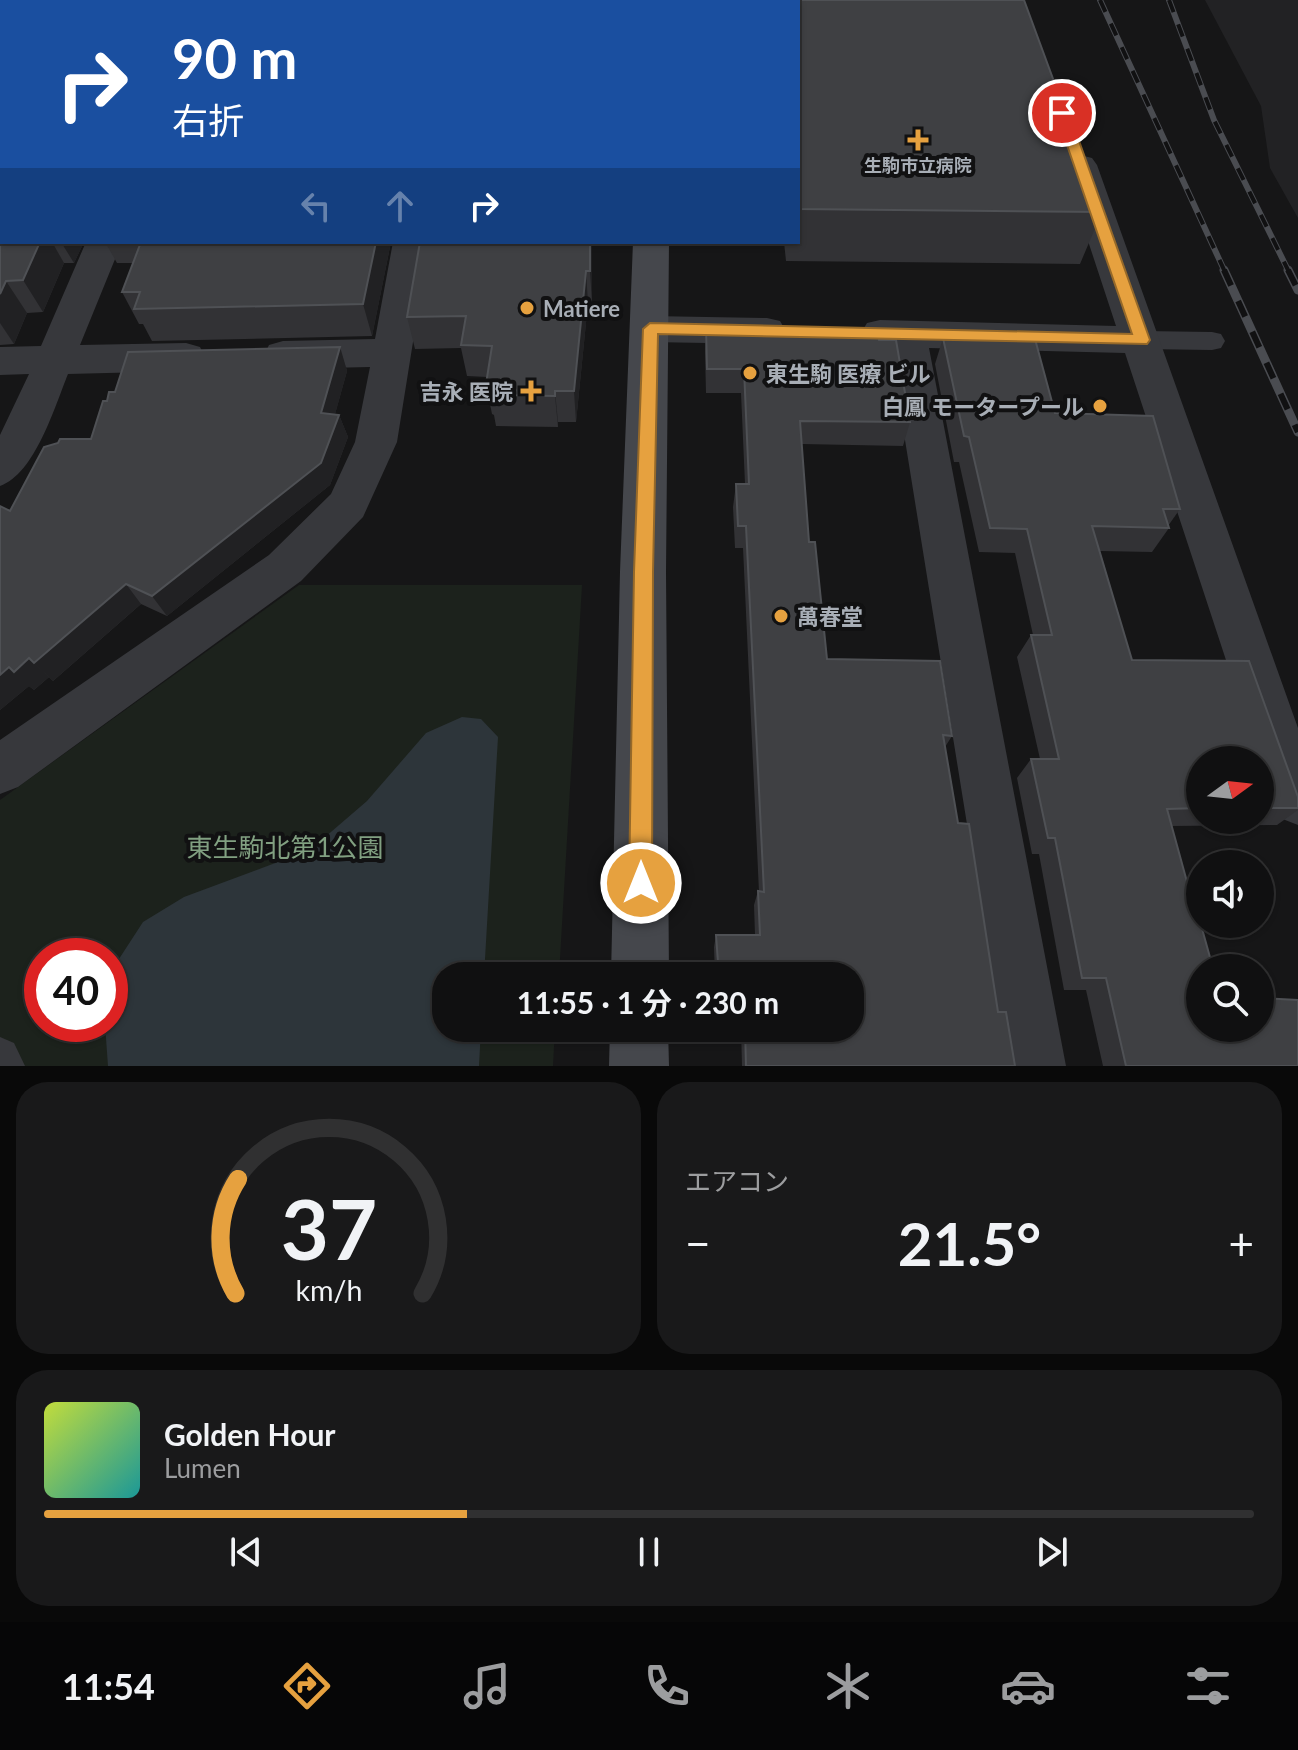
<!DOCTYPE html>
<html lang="ja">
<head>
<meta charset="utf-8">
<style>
	:root { --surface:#101011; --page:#19191a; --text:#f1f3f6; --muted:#9c9d9f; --line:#303031; --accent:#e6a13f }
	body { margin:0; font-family:Lato,"Noto Sans JP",sans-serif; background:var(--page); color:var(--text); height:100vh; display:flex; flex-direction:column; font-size:30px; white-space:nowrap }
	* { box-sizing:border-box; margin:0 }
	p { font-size:26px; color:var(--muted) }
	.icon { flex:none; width:44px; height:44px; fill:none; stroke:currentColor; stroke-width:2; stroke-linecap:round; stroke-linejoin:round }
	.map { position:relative; height:1066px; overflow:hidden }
	.side { display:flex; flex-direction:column; gap:16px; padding:16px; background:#090909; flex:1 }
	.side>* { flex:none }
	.guide { position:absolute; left:0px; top:0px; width:800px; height:244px; box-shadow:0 2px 6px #0004,0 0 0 2px var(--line); background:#1a4fa0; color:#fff; overflow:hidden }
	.needle { width:52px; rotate:75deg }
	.fabs { position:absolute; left:1186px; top:746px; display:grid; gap:16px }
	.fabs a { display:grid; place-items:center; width:88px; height:88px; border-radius:50%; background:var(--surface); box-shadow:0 2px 6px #0004,0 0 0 2px var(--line); font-size:40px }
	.speed { position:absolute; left:24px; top:938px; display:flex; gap:16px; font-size:40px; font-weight:700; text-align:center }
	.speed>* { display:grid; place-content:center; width:104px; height:104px; border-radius:50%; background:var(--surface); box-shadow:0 2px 6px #0004,0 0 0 2px var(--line); line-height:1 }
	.speed .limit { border:12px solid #d22; background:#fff; color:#111 }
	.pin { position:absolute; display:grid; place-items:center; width:68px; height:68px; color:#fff; margin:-34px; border:4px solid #fff; border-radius:50%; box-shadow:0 2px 8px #0007 }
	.me { position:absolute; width:88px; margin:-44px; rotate:0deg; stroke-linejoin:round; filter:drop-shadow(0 0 6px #0008) }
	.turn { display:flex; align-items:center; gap:28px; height:168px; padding:0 40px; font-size:36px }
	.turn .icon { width:104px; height:104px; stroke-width:2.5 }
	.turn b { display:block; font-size:56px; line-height:68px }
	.lanes { display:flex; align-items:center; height:76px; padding:0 40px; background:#0003; justify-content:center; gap:40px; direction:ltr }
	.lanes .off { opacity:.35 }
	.big { font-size:60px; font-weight:700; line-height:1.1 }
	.side .widget { flex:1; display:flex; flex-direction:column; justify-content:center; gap:12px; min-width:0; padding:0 28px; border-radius:32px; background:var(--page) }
	.side .dial { align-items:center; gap:0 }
	.dial svg { height:208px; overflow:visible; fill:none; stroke:var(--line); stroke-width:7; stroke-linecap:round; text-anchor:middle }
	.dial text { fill:var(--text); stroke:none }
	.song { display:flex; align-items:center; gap:24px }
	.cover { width:96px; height:96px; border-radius:12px; background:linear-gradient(135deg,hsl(70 70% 55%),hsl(180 70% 35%)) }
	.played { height:8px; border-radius:4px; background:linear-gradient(90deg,var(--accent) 35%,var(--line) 35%) }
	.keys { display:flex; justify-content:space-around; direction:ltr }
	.heat { display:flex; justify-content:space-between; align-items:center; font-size:44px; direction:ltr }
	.side .tiles { flex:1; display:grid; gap:16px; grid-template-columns:1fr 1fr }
	.widget:last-child { grid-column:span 2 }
	.trip { position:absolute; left:432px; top:962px; width:432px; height:80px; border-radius:32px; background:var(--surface); box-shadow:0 2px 6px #0004,0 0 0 2px var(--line); font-weight:700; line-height:80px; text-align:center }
	.menu { display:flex; height:128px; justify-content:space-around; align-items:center; background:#060607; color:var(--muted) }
	.menu .icon { width:56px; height:56px }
	.menu .selected { color:var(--accent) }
	.menu b { font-size:36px; color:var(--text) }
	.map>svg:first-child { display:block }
	.built { fill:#222224 }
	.green { fill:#1c221c; fill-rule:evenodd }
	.water { fill:#2d353a }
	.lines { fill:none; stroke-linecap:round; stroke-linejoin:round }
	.lane { fill:#37383c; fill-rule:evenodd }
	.street { fill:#37383c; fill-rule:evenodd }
	.secondary { fill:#45474c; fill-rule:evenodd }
	.rail-far1-casing { stroke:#4a4c51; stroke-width:6 }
	.rail-casing { stroke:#4a4c51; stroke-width:9 }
	.rail-far1 { stroke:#111112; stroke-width:4; stroke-dasharray:13; stroke-linecap:butt }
	.rail { stroke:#111112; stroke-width:6; stroke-dasharray:17; stroke-linecap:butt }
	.wall { fill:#323235; fill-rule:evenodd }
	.shaded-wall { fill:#212123 }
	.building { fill:#3f4043; stroke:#4f5155; stroke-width:2 }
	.route { fill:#e6a13f; stroke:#966929; stroke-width:2 }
	.poi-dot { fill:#e6a13f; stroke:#111112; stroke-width:3 }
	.labels { text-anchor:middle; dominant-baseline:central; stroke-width:8; stroke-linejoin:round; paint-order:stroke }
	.far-poi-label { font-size:18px; font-weight:bold; fill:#a8aeb6; stroke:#111112 }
	.poi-label { font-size:22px; font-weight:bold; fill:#a8aeb6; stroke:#111112; text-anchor:start }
	.near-park-label { font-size:26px; fill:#81a081; stroke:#111112 }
</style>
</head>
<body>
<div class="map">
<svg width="1298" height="1066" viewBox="0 0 1298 1066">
	<rect width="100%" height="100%" fill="#161617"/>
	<polygon class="built" points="1205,0 1298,0 1298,218 1270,168 1261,106"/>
	<path class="green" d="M 299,585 L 582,585 L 559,976 L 446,976 L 446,1028 L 555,1028 L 553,1066 L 0,1066 L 0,800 ZM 42,956 L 110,956 L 110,1024 L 42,1024 Z"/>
	<polygon class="water" points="462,717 481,719 498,737 484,976 446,976 446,1028 481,1028 479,1066 108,1066 105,1024 110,1024 110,995 117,962 143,922 184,897 310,850 367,801 426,733"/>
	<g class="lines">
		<g class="lane">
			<polygon points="1142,331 1212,332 1221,334 1225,341 1221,348 1212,350 1142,349 1133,347 1129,340 1133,333"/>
			<polygon points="0,1037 14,1043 25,1066 0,1066"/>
		</g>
		<g class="street">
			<polygon points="1080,155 1092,158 1097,165 1298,728 1298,825 1280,818 1272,800 1125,353 929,348 1066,1066 1006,1066 890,347 867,343 861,333 867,323 880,320 1116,326 1063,165 1068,158"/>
			<path d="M 86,242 L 122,242 L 80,345 L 186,343 L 200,347 L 205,357 L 200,367 L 186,371 L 68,374 C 55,406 35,474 0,486 L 0,435 L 29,374 L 0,375 L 0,347 L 41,346 Z"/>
			<polygon points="393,242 429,242 397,442 363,517 301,581 18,787 0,794 0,740 269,555 331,494 355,442 370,367 283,369 269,365 264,355 269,345 283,341 375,339"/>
			<polygon points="650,316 767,318 780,321 786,331 780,341 767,344 650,342 637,338 631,329 637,320"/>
		</g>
		<g class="secondary">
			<rect x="639" y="0" width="28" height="2"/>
			<polygon points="633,242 669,242 666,572 669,976 611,976 620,572"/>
			<polygon points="610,1028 668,1028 669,1066 609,1066"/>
		</g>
		<g class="rail-far1-casing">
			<g id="rail-far1">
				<polyline points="1100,0 1225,272"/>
				<polyline points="1169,0 1214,120 1289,272"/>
			</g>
		</g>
		<g class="rail-casing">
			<g id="rail">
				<polyline points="1224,270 1298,432"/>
				<polyline points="1288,270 1298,290"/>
			</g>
		</g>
		<use href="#rail-far1" class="rail-far1"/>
		<use href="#rail" class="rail"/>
	</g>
	<g class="wall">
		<polygon points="0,0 163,0 164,2 2,242 84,242 74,263 64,263 43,312 27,313 14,344 0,345"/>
		<polygon points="767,0 1024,0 1102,212 1080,264 786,261 784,242 798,242 798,2 767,2"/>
		<polygon points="105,242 391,242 372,336 152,341 143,324 139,324 122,292 133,263 117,263"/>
		<polygon points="592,242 592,303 588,303 576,422 558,422 558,427 496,426 494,415 492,414 486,384 487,377 467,376 461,348 415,349 407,317"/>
		<polygon points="706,327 879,340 910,422 903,446 802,444 809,542 827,659 952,736 945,747 958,823 998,1012 1015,1066 742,1066 741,1028 850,1028 850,976 715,976 714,947 716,935 755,935 754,905 758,891 759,892 743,548 735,548 733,507 736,484 745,484 741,393 706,393 705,352"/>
		<path d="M 943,338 L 1035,339 L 1055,413 L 1153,416 L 1180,509 L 1168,526 L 1169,528 L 1152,552 L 1100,551 L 1132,660 L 1249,661 L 1298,797 L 1298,810 L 1277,825 L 1172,826 L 1192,900 L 1194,900 L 1213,968 L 1200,968 L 1200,1028 L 1260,1028 L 1260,998 L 1298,1000 L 1298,1066 L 1103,1066 L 1086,990 L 1064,990 L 1039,854 L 1032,854 L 1017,778 L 1031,759 L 1040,759 L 1017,657 L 1031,635 L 1033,635 L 1015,553 L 979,552 L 959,462 L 954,462 L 935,364 ZM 1200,760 L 1260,760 L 1260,820 L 1200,820 Z"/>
		<polygon points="340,347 347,371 335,414 339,415 348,437 330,485 167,616 141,604 53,681 49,677 34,690 29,686 0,710 0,506 10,511 91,439 107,401 115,392"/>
	</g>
	<g class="shaded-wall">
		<polygon points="147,0 163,0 164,2 146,2"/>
		<polygon points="40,242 52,242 64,263 43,312 23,280"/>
		<polygon points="61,242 84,242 74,263"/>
		<polygon points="376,242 391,242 372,336 363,304"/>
		<polygon points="590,242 592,242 592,303 590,271"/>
		<polygon points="586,271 588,303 576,422 574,391"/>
		<polygon points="6,281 27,313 14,344 0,323 0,294"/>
		<polygon points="340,347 347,371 329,436 321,413"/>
		<polygon points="555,391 558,422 558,427 555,396"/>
		<polygon points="339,415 348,437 330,485 167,616 152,596"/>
		<polygon points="126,584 141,604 53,681 34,663"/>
		<polygon points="29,658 49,677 34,690 29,686 0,710 0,675 9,667"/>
	</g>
	<g class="building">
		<polygon points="0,0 147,0 146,2 2,2 2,242 40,242 23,280 6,281 0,294"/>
		<polygon points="192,0 599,0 599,2 188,2"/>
		<polygon points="771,0 1024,0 1102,212 798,209 798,2 771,2"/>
		<polygon points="141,242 376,242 363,304 134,309 140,292 122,292"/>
		<polygon points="420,242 590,242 590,271 586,271 574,391 555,391 555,396 490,395 492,384 486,384 492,346 461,345 466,316 407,317"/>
		<polygon points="706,327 878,331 879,340 896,340 910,422 800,421 809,542 815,542 827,659 940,661 952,736 943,735 958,823 969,824 998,1012 1006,1012 1015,1066 746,1066 745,1028 850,1028 850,976 719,976 716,935 760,935 758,891 764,892 746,526 738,526 736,484 749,484 744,369 707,369"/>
		<polygon points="943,338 1035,339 1055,413 1153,416 1180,509 1163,509 1169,528 1092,526 1132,660 1249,661 1298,797 1298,808 1260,808 1260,760 1200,760 1200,808 1167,809 1192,900 1194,900 1213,968 1200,968 1200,1028 1260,1028 1260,998 1298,1000 1298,1066 1126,1066 1106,978 1082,978 1055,838 1048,838 1031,759 1059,759 1031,635 1052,635 1027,529 990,528 969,437 964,436"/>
		<polygon points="340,347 321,413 339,415 321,463 152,596 126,584 34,663 29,658 14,672 9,667 0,675 0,506 10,511 44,447 58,443 60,439 91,439 103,401 107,401 109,392 115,392 128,352"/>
	</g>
	<polygon class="route" points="1062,109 1069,113 1150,340 1147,344 658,334 653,572 652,883 649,891 641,894 633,891 629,883 634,572 643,329 650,323 1132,334 1056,113"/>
	<g class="poi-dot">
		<path d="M914 128h8v8h8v8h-8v8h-8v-8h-8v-8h8z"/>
		<circle cx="527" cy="308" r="8"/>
		<circle cx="750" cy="373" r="8"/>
		<path d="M527 379h8v8h8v8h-8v8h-8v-8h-8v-8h8z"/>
		<circle cx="1100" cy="406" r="8"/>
		<circle cx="781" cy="616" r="8"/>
	</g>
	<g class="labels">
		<g class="far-poi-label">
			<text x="918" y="165">生駒市立病院</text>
		</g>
		<g class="poi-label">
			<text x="543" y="308">Matiere</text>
			<text x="766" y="373">東生駒 医療 ビル</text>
			<text x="513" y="391" text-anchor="end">吉永 医院</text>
			<text x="1084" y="406" text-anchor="end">白鳳 モータープール</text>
			<text x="797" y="616">萬春堂</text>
		</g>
		<g class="near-park-label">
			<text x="285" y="847">東生駒北第1公園</text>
		</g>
	</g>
</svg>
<div class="fabs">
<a><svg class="needle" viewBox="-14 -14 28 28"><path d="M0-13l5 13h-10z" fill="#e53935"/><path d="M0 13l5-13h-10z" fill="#9c9d9f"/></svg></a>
<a><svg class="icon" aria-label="sound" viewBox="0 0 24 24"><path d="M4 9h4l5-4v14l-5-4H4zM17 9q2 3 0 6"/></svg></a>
<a><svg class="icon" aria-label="search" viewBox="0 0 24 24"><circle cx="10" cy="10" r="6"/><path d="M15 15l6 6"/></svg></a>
</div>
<div class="speed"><div class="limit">40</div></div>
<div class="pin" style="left:1062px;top:113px;background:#d93025"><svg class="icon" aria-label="arrive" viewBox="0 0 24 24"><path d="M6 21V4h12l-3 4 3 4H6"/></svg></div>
<svg class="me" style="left:641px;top:883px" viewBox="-20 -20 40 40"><circle r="17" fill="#e6a13f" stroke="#fff" stroke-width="3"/><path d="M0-11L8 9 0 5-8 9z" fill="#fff"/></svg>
<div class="trip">11:55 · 1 分 · 230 m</div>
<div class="guide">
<div class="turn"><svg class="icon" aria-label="right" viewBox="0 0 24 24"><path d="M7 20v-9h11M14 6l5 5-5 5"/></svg><div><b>90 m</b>右折</div></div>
<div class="lanes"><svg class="icon off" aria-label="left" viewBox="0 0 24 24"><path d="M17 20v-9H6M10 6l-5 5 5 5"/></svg><svg class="icon off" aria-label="ahead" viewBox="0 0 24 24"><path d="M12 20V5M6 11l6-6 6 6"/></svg><svg class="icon" aria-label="right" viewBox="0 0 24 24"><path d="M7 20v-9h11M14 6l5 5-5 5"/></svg></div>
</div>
</div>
<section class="side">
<div class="tiles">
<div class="widget dial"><svg viewBox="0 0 100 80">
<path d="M14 69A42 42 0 1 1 86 69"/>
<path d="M14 69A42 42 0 0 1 15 25" stroke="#e6a13f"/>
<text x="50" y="56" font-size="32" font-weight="700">37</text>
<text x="50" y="72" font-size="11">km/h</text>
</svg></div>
<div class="widget"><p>エアコン</p>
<div class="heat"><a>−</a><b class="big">21.5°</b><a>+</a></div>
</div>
<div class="widget">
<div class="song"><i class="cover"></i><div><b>Golden Hour</b><p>Lumen</p></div></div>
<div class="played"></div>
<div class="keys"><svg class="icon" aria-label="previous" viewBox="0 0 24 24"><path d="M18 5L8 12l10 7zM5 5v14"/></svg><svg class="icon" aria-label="pause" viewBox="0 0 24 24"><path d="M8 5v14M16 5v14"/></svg><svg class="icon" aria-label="next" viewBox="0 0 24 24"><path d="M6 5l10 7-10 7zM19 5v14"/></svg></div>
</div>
</div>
</section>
<nav class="menu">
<b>11:54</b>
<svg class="icon selected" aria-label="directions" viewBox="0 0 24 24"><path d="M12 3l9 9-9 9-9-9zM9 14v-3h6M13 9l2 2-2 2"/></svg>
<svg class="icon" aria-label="music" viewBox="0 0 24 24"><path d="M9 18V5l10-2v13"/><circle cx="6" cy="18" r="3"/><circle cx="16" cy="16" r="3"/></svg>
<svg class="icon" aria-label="phone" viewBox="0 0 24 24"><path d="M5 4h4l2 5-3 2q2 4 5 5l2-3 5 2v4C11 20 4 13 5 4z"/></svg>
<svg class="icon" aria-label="climate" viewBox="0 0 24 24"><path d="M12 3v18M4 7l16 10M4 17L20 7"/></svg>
<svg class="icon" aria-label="car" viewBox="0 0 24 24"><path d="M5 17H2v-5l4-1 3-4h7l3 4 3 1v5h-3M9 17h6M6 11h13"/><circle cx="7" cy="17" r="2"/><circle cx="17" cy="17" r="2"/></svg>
<svg class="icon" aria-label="filters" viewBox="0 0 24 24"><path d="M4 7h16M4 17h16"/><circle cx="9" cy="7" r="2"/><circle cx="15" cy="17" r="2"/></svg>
</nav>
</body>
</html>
